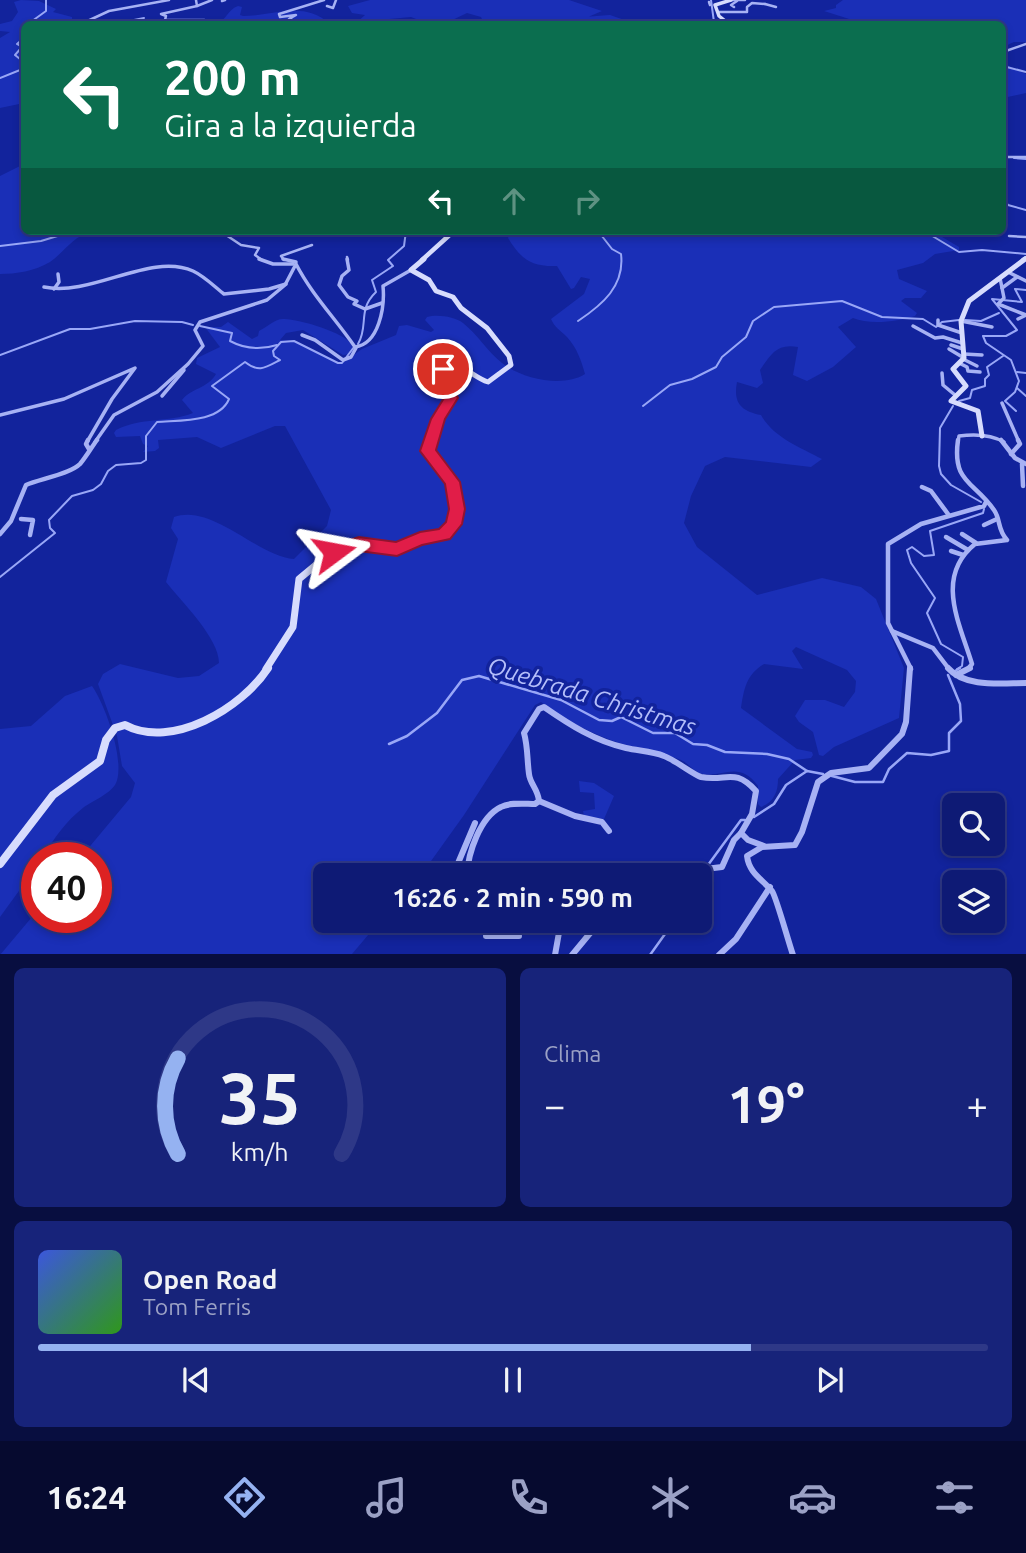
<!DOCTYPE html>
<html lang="es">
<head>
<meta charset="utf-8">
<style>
	:root { --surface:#0e1a75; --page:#17237a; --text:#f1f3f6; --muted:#9ba1c5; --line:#2e3887; --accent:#95b2f1 }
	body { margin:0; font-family:Ubuntu,sans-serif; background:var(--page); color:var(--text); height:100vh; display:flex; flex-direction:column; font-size:26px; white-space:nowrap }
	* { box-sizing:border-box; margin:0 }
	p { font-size:23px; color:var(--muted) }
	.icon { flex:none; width:38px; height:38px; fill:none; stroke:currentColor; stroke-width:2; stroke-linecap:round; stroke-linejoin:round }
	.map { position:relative; height:954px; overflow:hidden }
	.side { display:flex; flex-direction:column; gap:14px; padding:14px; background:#080e40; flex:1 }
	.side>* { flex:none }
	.hud { position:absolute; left:21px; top:21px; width:985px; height:214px; border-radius:10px; box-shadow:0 4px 10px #0003,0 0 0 2px var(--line); background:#0b6e4f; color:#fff; overflow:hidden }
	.fabs { position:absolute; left:942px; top:793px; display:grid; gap:14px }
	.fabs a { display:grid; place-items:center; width:63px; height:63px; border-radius:10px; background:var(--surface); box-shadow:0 4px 10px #0003,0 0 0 2px var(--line); font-size:35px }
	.speed { position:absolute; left:21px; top:842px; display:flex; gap:14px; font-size:35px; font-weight:700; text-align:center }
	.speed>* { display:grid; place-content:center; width:91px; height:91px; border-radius:50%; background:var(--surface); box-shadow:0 4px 10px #0003,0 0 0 2px var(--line); line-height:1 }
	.speed .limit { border:10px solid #d22; background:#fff; color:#111 }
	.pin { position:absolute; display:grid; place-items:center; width:60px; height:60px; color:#fff; margin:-30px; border:4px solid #fff; border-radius:50%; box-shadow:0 2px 7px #0007 }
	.me { position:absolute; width:77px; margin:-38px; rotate:77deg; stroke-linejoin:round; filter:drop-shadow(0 0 5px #0008) }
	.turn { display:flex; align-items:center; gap:24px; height:147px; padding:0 28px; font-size:32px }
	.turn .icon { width:91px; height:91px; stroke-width:2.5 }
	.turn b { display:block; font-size:49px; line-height:60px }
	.lanes { display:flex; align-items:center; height:66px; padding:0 28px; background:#0003; justify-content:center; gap:35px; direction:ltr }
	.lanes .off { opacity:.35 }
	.big { font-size:52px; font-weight:600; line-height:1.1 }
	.side .card { flex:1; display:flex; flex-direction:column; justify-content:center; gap:10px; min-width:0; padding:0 24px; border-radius:10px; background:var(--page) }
	.side .dial { align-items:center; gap:0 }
	.dial svg { height:182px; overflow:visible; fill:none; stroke:var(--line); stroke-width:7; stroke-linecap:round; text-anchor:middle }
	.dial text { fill:var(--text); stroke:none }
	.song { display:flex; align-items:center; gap:21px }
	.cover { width:84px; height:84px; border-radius:10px; background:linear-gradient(135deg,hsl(230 70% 55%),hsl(110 70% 35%)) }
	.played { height:7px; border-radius:4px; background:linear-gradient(90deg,var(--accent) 75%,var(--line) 75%) }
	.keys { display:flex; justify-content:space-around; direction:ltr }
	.heat { display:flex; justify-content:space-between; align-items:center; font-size:38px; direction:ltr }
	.side .tiles { flex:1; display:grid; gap:14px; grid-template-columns:1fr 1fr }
	.card:last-child { grid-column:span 2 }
	.trip { position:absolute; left:313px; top:863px; width:399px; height:70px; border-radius:10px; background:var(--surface); box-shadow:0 4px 10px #0003,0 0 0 2px var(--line); font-weight:600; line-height:70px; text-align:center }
	.dock { display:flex; height:112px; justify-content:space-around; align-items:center; background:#060a2f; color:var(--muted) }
	.dock .icon { width:49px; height:49px }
	.dock .active { color:var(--accent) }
	.dock b { font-size:32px; color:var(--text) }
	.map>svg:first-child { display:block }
	.green { fill:#1a2fb7 }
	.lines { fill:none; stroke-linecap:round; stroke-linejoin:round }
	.stream-far1 { stroke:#99a7f7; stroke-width:2 }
	.stream { stroke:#99a7f7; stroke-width:2.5 }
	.street-far3 { stroke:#a7b2f4; stroke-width:2.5 }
	.street-far2 { stroke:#a7b2f4; stroke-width:3.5 }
	.street-far1 { stroke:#a7b2f4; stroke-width:4.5 }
	.street { stroke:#a7b2f4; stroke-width:6 }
	.secondary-far4 { stroke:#d7dcfd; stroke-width:3.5 }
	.secondary-far3 { stroke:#d7dcfd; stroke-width:4.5 }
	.secondary-far2 { stroke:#d7dcfd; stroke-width:5 }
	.secondary-far1 { stroke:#d7dcfd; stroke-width:7 }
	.secondary { stroke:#d7dcfd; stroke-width:8 }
	.route { fill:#e11d48; stroke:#92132f; stroke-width:2 }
	.labels { text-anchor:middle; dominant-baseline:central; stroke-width:7; stroke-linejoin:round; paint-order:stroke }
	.near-water-label { font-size:24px; font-style:italic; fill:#b4befa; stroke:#12239c }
</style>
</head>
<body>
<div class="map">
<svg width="1026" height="955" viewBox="0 0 1026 955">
	<rect width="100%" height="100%" fill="#12239c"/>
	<g class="green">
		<polygon points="21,0 39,1 56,9 53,12 72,17 72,22 68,24 24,24 24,103 0,108 0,38 10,32 0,31 0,24 12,21 18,12 14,2"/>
		<polygon points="370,0 569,0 602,11 588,17 530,21 610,15 636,24 521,24 529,21 517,24 484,24 481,17 467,13 444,24 411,24 424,22 411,17 357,22 365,15 352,13 348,6"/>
		<polygon points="843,0 1026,0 1026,42 1014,42 1003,47 1003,24 865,24 824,11 836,8 836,5"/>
		<path d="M 238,6 L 242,7 L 240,15 L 243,16 C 275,16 303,0 330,24 L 216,24 C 226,21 228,9 238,6 Z"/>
		<polygon points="1003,63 1026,74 1026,93 1003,98"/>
		<path d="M 24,164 L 24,231 L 91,231 C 73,237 64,252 50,262 C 35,271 16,274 0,274 L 0,176 Z"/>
		<path d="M 511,231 L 932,231 L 959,247 L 959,250 L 935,254 L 923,263 L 897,270 L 899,279 L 927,291 L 921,298 L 905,298 L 901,301 L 917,313 L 915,316 C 897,322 869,325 853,318 L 838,327 L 856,347 L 833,367 L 807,381 L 793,375 L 798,347 C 777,343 771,354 760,370 L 763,383 L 757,388 L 737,382 C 733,403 741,411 761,415 C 774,438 800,447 822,459 L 811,467 L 725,457 L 705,466 L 691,496 L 684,523 L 697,547 L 757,595 L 822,578 L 861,587 L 876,599 L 904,668 L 899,718 L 834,747 L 823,756 L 819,755 L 813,732 L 799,722 L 795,716 L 805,700 L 825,700 L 844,707 L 855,692 L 856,681 L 847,670 L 796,647 L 792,651 L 803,669 L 764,664 C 746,675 744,689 741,708 L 797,749 L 812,752 L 813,755 L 811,758 L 795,760 L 778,779 C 778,792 774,802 761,807 L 758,804 L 758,786 C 739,760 723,778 703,774 C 693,772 690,764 681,760 C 663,753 642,750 623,744 C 593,735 567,721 541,702 L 535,705 L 464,815 L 421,875 L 326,875 L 326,920 L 380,921 L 352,954 L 0,955 L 37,911 L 37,917 L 96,917 L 96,858 L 81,857 L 131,797 L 135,783 L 122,766 L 117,736 L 98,684 L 103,674 L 120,664 L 178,678 L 199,676 L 219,663 C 219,638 181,601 166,582 L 178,539 L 171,528 L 174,517 C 212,503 257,556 294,559 L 327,526 L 331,510 L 285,426 L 275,426 L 221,448 L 197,437 L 158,440 L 159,448 L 155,451 L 143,452 L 148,446 L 143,444 L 140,436 L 116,437 L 114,433 L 116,430 C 141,417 168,423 193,413 L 182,400 C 191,388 207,389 216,374 L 196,364 L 197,358 L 220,347 L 205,327 L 221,327 L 228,322 L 252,339 L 258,336 L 259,331 C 267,327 275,319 283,319 C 296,318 346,333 351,344 C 353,348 352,350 350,354 L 343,355 L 303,330 L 286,333 L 280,340 L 295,341 L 341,364 L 362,349 L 396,335 L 399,326 L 407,325 L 431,332 L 434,330 L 425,320 L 427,317 C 438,314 455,317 463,323 C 477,334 488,352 502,363 C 522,379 563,388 585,374 C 581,360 577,348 567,337 C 560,330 555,328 551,319 L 584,294 L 590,279 L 581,277 L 574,288 L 571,289 L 557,266 C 531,267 521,259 508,238 Z"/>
		<path d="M 92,686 C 105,704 127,764 115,785 C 109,794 93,801 84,807 C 65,822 55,837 43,857 L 37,858 L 37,866 L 0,917 L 0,729 L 31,726 L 65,696 Z"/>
		<polygon points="579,781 594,783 614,796 604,819 584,816 583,811 595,809 594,793 580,792"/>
	</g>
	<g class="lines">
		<g class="stream-far1">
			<polyline points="28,24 46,11 46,0"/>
			<polyline points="114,24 144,18"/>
			<polyline points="703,24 714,22 711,0"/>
			<polyline points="1003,66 1026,72"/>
			<polyline points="0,78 20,70 20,59 15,55 22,47 17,44 24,38"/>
			<polyline points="1014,158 1026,159"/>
			<polyline points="1003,199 1008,205 1026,210"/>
			<polyline points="924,231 959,252 982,250 1026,254"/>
			<polyline points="0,246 41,241 74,231"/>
			<polyline points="965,320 981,321 999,313"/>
			<path d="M 578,321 C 602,305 625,286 621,254 L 612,249 L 598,231"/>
			<path d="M 200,326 L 232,333 L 230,341 C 245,349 261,350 277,345"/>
			<path d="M 358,344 C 369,326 357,310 376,292 L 372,280 L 393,266 L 388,260 L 404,246 L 406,231"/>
			<polyline points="0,355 70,329 90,329 135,321 182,322 193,325"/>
			<polyline points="1017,372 1026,373"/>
			<polyline points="1017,388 1026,396"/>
			<polyline points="959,401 970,398 972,390 985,386 985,379 989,375 987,367 1003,356"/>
			<polyline points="643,406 670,385 692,379 716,367 722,357 746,337 753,321 774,307 842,301 882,317 923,319 936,327 942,322 959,320"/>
			<polyline points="953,406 940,428 939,466 941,474 951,485 981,502"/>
			<polyline points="1016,411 1005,401 1015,392 1019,381 1011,360 986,343 983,336 1006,336 1017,330 992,299 1022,302 1015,289 1026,290"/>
			<path d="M 0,577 L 55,533 L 50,528 L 49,520 L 72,496 L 93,490 L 101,484 L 108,471 L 116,465 L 141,463 L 146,460 L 146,436 L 157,422 C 179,420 219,423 229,399 L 212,386 L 245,362 C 259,373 265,368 280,360 L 274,356 L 273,351 L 281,342 L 294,341 L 338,363 L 342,363 L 354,347"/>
			<polyline points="957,669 962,666 963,657 941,644 927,613 935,598 911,563 907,550 912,547 924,556 934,555 930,531 983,513 984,509"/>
		</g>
		<g class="stream">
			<polyline points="955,671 960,668"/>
			<polyline points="389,744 407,736 437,713 462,680 479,676 561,700 599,720 612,721 621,717 653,733 675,733 693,744 707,745 725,752 767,754 789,759 807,771"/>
			<polyline points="832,776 855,782 883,782 889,769 907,753 931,755 949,751 949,733 961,721 960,704 948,675"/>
			<polyline points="754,817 774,804 786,785 807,771 823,774"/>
			<polyline points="708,865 741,820 745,820"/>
			<polyline points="700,882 706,870"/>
			<polyline points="650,955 675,920"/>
		</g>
		<g class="street-far3">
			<polyline points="196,0 197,6 212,0"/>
			<polyline points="731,0 745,0"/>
			<polyline points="222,1 225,0"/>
			<polyline points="709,2 710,5"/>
			<polyline points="765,4 776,7"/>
			<polyline points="197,6 161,14 166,16 165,20 204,20 213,23"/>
			<polyline points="327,6 333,8 336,0"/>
			<polyline points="734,7 731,5 737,1"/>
			<polyline points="718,12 747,12 747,7 752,3 765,4"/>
			<polyline points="292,20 289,19 296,15 280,17 279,14 324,0"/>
			<polyline points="81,24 109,11 169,0"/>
			<polyline points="1003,52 1026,44"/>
			<polyline points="1005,157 1026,157"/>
			<polyline points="220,231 241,245 259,248 255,255 262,260"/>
			<polyline points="1009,236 1026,237"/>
			<polyline points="347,257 348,260"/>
			<polyline points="284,260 281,256 312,245"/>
		</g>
		<g class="street-far2">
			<polyline points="259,259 273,264 293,264"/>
			<polyline points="283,259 296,262"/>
			<polyline points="347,259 349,270 342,276 339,285 348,297 357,301 354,304 365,309 382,303"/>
			<polyline points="1008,272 1026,281"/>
			<polyline points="1000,278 1004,298 998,304 1026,315"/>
			<path d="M 44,287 C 92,297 150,252 193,271 C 204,276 215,287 224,294 L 269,289 L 286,284"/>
			<polyline points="1002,288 1017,277"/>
			<polyline points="54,289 59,282 58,274"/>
			<polyline points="1018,319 1026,315"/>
			<polyline points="938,320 938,325 962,333"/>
			<polyline points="961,321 992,327"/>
			<polyline points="913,326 935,338 943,337 962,343"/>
			<polyline points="302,335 315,340 343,360 351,357 356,348"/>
			<polyline points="951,345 963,349"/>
			<polyline points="949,349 964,358"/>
			<polyline points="964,354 982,355"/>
			<polyline points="963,359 977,366"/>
			<polyline points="959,363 967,367 968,371 980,372"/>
			<polyline points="942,373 943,385 955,395"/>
			<polyline points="162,396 184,370"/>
			<polyline points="1002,403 1019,442"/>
			<polyline points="0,415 64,399 135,368 112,399 87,442"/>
			<path d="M 95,442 L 114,415 L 157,392 L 188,364 L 203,346 L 195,330 L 200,322 L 267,300 L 285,285 L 296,264 C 312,295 335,318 355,347 C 379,344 385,307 383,286 L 411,270"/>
			<path d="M 958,442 L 959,436 C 974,434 990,434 1004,442"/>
		</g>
		<g class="street-far1">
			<polyline points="88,440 86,444 89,449"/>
			<path d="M 958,440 C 952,483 974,481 994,510 C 1001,520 997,529 1007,540 L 975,544 C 934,577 960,624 972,664 L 968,669"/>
			<polyline points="1001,440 1015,458 1026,464"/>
			<polyline points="1011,454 1020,444 1018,440"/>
			<polyline points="1022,464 1023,486"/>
			<polyline points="922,487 931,491 948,514"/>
			<polyline points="21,519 33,520 30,535"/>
			<polyline points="984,525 997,519"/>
			<path d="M 0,534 L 11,521 L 26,485 C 40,479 70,474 80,464 C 86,457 91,448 97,440"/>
			<polyline points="962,534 976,543"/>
			<polyline points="946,537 968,550"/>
			<polyline points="951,551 963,555"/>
			<polyline points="892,631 933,648 949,669"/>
			<polyline points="911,669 888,623 888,544 921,524 984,506 986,502"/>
		</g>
		<g class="street">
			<path d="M 948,668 C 965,688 1002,683 1026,683"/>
			<polyline points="956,675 970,668"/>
			<polyline points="539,801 575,816 602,822 609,831"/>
			<polyline points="453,875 475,823"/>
			<path d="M 467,875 C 468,853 480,817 501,807 C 510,802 525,804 535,804 L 539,801 C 538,789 530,784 529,774 C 527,760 528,747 524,733 L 539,709 L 544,707 C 570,725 595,741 626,748 C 639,751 652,751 664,756 C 675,760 694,775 701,777 C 727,782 734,767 756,791 L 752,814 L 741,833 L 748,840 L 764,846"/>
			<polyline points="655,875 722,867 734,840 741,833"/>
			<polyline points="488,920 486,936 519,936"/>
			<polyline points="416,929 431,920"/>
			<polyline points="555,955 560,927 558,920"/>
			<polyline points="572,955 601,920"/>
			<polyline points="719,955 736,939 770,887"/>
			<path d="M 793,955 C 789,944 776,896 772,891 C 762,879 749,873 747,856 L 762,847 L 795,845 L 802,832 L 818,782 L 831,773 L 869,768 L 902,734 L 906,722 L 910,668"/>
		</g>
		<polyline class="secondary-far4" points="729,24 719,16 715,5 731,0"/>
		<g class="secondary-far3">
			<polyline points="422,260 454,231"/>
			<polyline points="1023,260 1026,258"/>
		</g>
		<g class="secondary-far2">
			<path d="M 424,259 L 411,270 L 429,280 L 436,291 L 453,297 L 461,308 L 487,328 L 509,356 L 511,365 L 488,382 C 470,376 459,357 441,371 L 451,398 L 438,419 L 431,442"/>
			<polyline points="982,436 978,411 951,401 966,386 953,369 964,358 961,321 969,301 1025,259"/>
		</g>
		<path class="secondary-far1" d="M 266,669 L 293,627 L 299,579 L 328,555 L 359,544 L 397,549 L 420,539 L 444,535 C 470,503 449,478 428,451 L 431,440"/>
		<path class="secondary" d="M 0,864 L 53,795 L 100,761 L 106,740 L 115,728 L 125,725 C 172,750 242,708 268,668"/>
	</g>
	<polygon class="route" points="443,364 450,369 447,375 458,398 445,419 436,450 460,482 465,509 462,524 450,539 422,545 397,556 359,551 334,559 328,557 325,552 328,547 359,537 396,542 420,532 439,529 446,522 449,509 445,484 420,451 431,419 444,398 433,375 438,365"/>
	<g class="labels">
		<g class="near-water-label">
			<text transform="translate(592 696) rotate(17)">Quebrada Christmas</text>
		</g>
	</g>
</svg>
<div class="fabs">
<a><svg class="icon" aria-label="search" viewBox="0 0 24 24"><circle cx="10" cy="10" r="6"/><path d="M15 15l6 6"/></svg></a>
<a><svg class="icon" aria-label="layers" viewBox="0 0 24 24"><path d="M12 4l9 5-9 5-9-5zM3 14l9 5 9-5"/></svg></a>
</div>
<div class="speed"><div class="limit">40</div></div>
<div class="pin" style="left:443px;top:369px;background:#d93025"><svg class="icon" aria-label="arrive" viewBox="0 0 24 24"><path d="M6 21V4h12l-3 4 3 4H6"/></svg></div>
<svg class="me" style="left:334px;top:552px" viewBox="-20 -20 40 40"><path d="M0-17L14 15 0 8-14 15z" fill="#e11d48" stroke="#fff" stroke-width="4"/></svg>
<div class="trip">16:26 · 2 min · 590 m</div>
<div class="hud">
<div class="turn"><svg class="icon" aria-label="left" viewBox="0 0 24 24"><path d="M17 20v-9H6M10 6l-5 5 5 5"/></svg><div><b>200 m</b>Gira a la izquierda</div></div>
<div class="lanes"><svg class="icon" aria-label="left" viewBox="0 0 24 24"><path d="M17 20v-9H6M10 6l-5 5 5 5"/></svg><svg class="icon off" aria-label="ahead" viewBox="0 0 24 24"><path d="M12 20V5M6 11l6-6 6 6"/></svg><svg class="icon off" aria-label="right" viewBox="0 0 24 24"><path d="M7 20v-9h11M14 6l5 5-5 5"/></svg></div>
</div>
</div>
<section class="side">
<div class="tiles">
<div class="card dial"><svg viewBox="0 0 100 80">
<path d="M14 69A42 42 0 1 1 86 69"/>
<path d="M14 69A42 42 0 0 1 14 27" stroke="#95b2f1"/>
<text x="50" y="56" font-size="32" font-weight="700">35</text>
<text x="50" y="72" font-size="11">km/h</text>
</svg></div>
<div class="card"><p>Clima</p>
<div class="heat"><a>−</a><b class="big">19°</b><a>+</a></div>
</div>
<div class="card">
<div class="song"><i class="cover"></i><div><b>Open Road</b><p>Tom Ferris</p></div></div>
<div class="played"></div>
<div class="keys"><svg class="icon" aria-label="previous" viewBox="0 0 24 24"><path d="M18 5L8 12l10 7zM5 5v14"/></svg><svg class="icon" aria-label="pause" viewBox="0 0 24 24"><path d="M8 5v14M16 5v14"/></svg><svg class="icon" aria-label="next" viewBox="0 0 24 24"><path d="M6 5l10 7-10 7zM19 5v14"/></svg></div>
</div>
</div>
</section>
<nav class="dock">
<b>16:24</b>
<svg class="icon active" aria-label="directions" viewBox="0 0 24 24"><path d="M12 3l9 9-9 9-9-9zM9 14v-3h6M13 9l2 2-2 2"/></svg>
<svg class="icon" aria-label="music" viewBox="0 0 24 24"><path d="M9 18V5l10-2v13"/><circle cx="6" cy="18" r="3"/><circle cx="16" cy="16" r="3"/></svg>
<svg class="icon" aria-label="phone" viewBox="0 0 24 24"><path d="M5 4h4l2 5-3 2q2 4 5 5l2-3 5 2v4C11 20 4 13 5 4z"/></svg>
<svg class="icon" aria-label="climate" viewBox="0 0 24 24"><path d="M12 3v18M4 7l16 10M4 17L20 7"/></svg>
<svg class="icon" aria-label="car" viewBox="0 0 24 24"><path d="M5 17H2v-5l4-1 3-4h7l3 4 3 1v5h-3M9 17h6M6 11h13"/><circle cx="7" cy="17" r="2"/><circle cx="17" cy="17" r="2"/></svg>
<svg class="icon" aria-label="filters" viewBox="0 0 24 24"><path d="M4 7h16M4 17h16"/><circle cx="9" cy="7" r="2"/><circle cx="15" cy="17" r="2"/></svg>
</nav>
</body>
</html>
